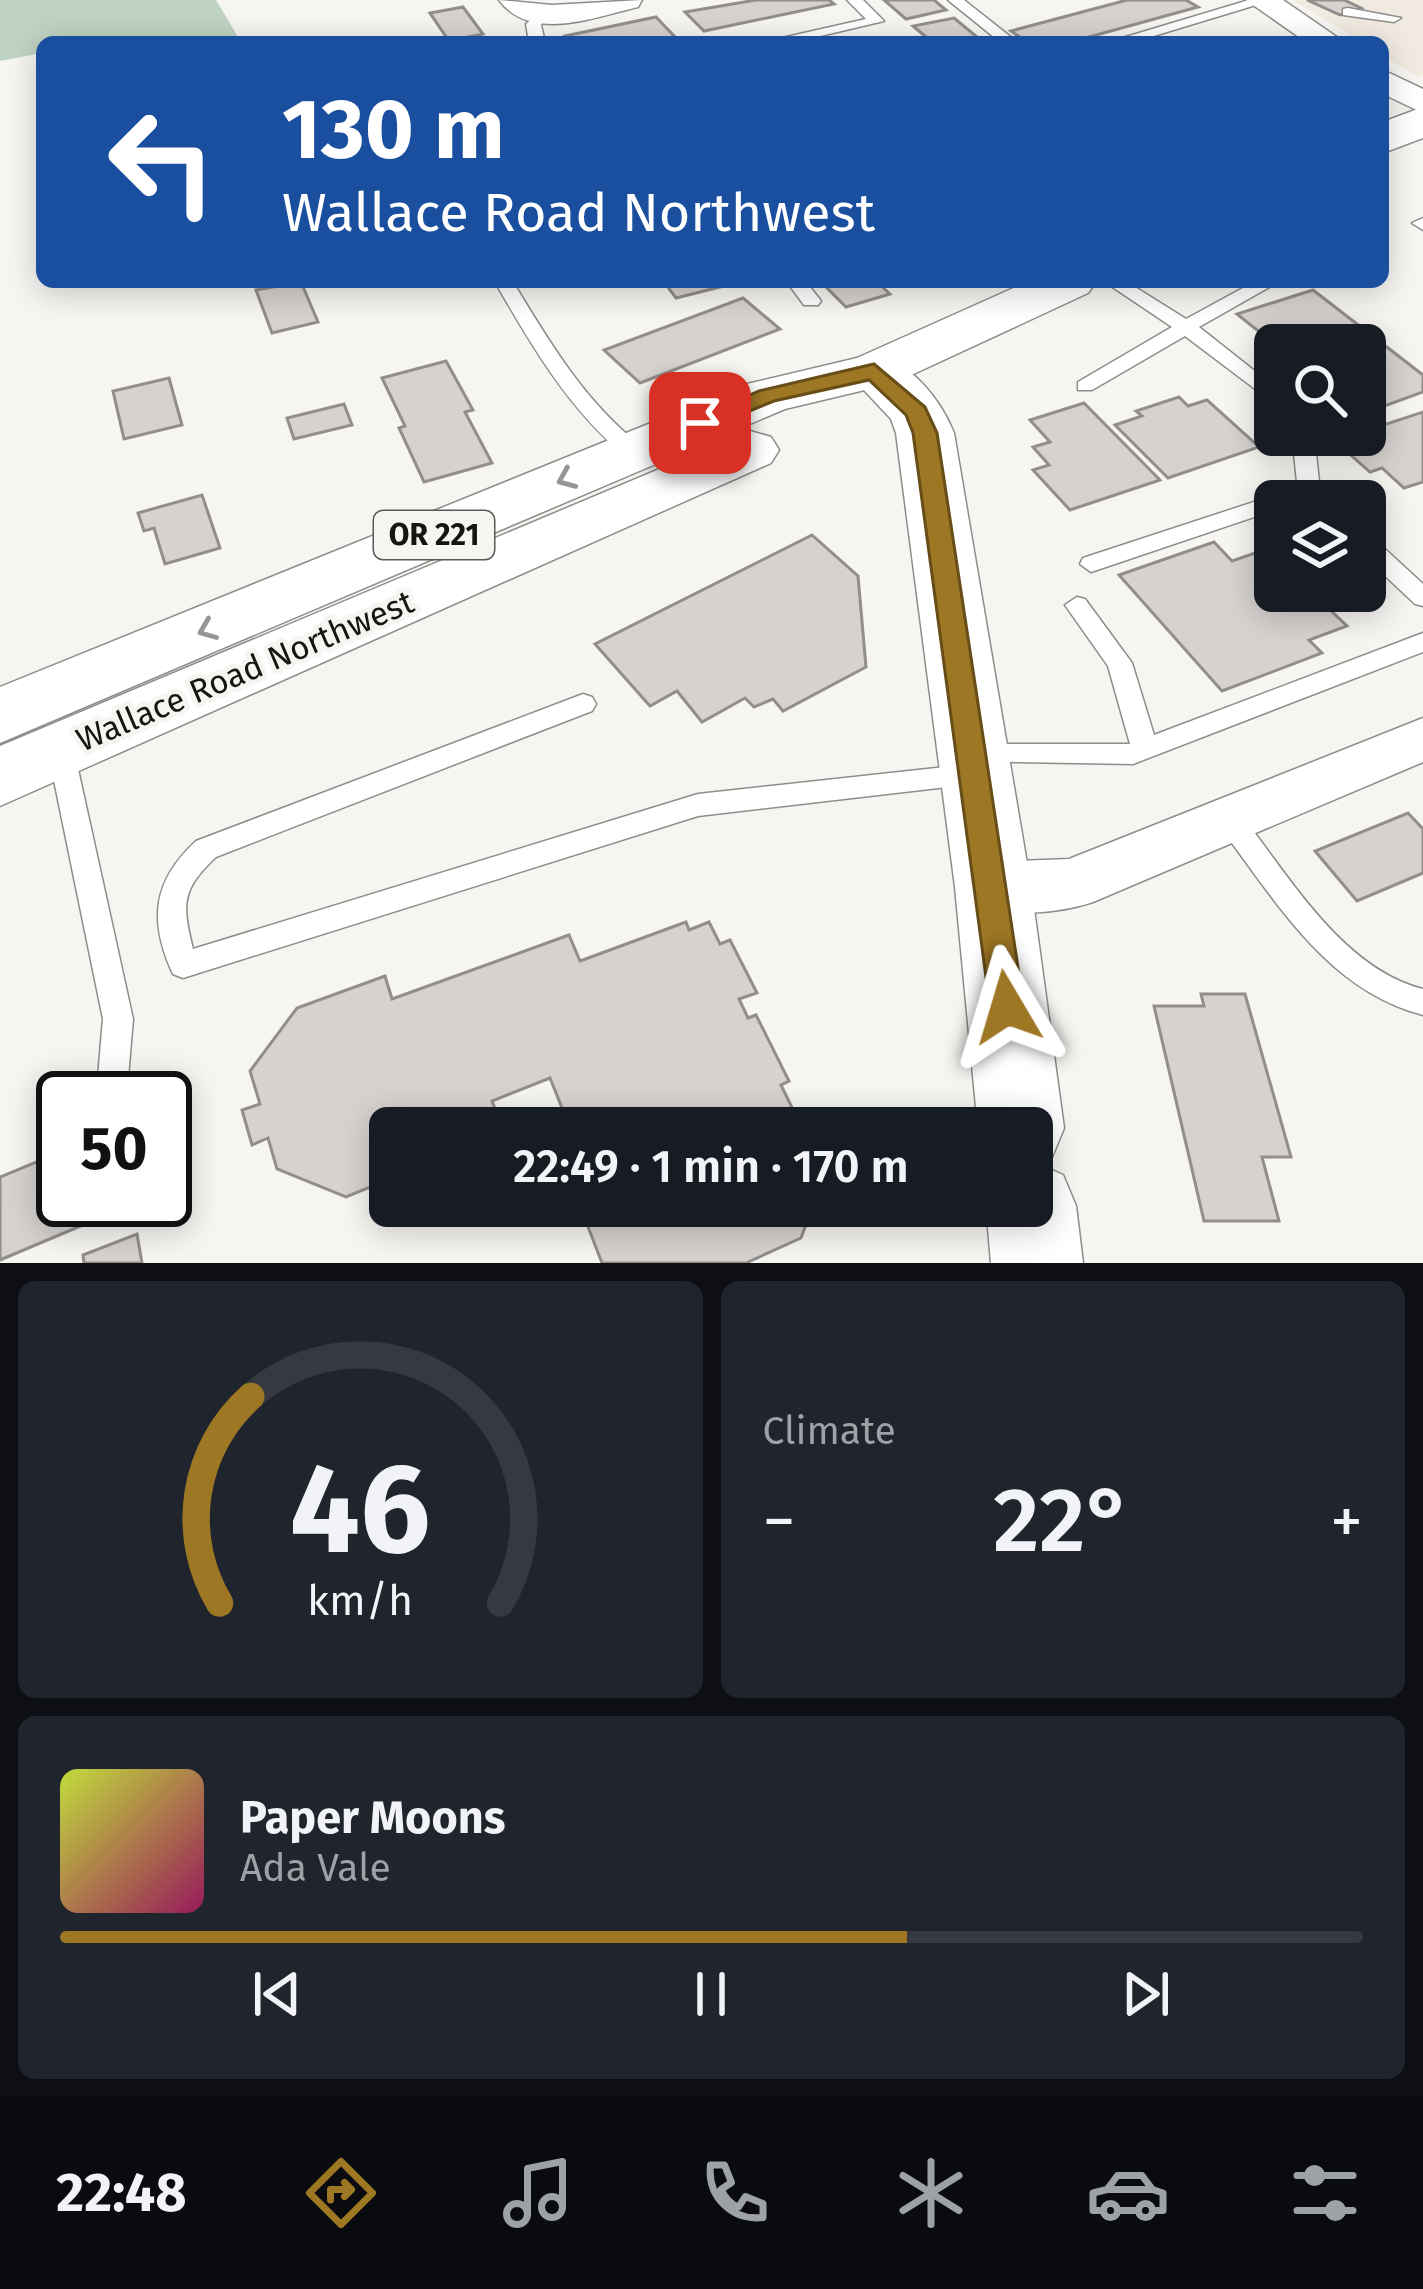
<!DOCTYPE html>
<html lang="en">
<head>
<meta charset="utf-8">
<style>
	:root { --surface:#171b24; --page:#20242c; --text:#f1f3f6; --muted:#9ea1a6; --line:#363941; --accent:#9e7724 }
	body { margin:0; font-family:"Fira Sans",sans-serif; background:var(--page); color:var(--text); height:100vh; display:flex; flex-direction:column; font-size:45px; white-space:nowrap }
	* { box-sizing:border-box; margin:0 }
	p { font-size:39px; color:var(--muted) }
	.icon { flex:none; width:66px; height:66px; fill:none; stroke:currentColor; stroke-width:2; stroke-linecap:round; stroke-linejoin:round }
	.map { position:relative; height:1263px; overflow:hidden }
	.side { display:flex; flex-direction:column; gap:18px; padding:18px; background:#0d0f14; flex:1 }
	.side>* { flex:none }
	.banner { position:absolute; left:36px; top:36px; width:1353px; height:252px; border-radius:18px; box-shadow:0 6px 30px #0003; background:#1a4fa0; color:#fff; overflow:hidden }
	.fabs { position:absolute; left:1254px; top:324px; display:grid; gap:24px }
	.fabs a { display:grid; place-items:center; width:132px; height:132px; border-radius:18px; background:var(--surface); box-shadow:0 6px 30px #0003; font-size:60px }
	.speed { position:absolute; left:36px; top:1071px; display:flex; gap:24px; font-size:60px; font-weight:700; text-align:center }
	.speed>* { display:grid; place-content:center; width:156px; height:156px; border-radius:50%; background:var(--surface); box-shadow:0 6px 30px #0003; line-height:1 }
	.speed .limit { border:6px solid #111; border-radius:18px; background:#fff; color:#111 }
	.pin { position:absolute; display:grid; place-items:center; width:102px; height:102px; color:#fff; margin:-51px; border-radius:24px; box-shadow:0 6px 18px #0006 }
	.me { position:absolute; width:132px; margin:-66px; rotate:353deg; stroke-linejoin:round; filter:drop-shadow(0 0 9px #0008) }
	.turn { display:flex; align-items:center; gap:42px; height:252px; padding:0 48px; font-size:54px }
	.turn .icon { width:156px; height:156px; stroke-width:2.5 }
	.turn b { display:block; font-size:84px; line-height:102px }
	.big { font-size:90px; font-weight:600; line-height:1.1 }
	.side .card { flex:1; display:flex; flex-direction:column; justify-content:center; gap:18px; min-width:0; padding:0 42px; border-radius:18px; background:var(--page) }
	.side .dial { align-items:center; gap:0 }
	.dial svg { height:312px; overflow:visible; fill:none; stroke:var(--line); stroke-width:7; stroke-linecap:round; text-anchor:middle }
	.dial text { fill:var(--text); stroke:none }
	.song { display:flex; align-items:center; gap:36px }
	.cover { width:144px; height:144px; border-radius:18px; background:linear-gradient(135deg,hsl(70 70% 55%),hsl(330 70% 35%)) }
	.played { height:12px; border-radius:6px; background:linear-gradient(90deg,var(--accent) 65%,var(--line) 65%) }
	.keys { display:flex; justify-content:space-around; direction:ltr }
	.heat { display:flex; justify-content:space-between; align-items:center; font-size:66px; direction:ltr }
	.side .tiles { flex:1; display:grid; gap:18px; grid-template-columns:1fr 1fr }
	.card:last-child { grid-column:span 2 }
	.trip { position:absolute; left:369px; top:1107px; width:684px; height:120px; border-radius:18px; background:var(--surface); box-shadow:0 6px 30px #0003; font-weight:600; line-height:120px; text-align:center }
	.tab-bar { display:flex; height:192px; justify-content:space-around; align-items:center; background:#090b0e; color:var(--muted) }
	.tab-bar .icon { width:84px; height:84px }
	.tab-bar .selected { color:var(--accent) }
	.tab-bar b { font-size:54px; color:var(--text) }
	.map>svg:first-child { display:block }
	.built { fill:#f1eae1 }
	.green { fill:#bfd3c2 }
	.building { fill:#d5d2d0; stroke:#918e8c; stroke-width:3 }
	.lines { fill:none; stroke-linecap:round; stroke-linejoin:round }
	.service-casing { stroke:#8e8d8a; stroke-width:3 }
	.minor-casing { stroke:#8e8d8a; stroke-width:3 }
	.secondary-casing { stroke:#8e8d8a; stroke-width:3 }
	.primary-casing { stroke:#8e8d8a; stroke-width:3 }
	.service { fill:#fff; fill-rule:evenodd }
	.minor { fill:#fff; fill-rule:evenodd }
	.secondary { fill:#fff; fill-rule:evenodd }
	.primary { fill:#fff; fill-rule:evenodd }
	.oneway { stroke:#969695 }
	.route { fill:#9e7724; stroke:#674d17; stroke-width:3 }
	.labels { text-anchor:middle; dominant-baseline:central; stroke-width:10; stroke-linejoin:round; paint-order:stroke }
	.shield { fill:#f7f5f2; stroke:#595856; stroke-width:3 }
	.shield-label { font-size:30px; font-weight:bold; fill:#151513 }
	.street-label { font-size:33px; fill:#151513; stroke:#f7f5f2 }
</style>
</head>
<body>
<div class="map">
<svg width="1423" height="1263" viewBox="0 0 1423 1263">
	<rect width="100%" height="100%" fill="#f7f5f2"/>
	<polygon class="built" points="1293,0 1423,0 1423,75 1418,77 1383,56 1383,42 1361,42"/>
	<polygon class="green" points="0,0 216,0 241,42 42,42 42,53 0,61"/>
	<g class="building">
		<polygon points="756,0 829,0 834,4 704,31 685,12"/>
		<polygon points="884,0 934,0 946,10 906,19"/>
		<polygon points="1127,0 1186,0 1198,7 1071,42 1027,42 1011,31"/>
		<polygon points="1307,0 1344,0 1361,8 1340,15"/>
		<polygon points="463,7 483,34 449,41 430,13"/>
		<polygon points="656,17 675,37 654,42 570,42 565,36"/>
		<polygon points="954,18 983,42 932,42 913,26"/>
		<polygon points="301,282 318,322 272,333 256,290"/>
		<polygon points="664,282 731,282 732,284 676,298"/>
		<polygon points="821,282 877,282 890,294 846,307"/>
		<polygon points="1313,290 1423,375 1423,392 1365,413 1365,345 1311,345 1292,330 1267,338 1237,314"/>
		<polygon points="743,298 780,329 640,383 604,350"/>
		<polygon points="446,361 473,410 465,412 492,463 424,482 399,428 405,426 382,378"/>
		<polygon points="169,378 182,425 124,439 113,391"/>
		<polygon points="1179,397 1188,406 1207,400 1259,447 1168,478 1115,425 1142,416 1136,411"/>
		<polygon points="1084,403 1160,480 1070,510 1033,470 1049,465 1033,447 1050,442 1030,420"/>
		<polygon points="344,404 352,425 294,439 287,418"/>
		<polygon points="1423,412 1423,482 1404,488 1382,468 1370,472 1335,441"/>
		<polygon points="202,495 220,548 165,564 154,528 144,531 138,513"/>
		<polygon points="812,535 858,576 866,667 783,711 773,699 754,707 745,698 702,722 677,691 650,706 595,644"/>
		<polygon points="1214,542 1232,561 1275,546 1275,591 1326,591 1334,599 1323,603 1347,626 1309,640 1322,653 1222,691 1119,575"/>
		<polygon points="1408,813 1423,829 1423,873 1357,901 1315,851"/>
		<polygon points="686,922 689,930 709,922 720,944 730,940 757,993 739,999 748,1018 756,1015 789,1081 781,1085 802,1128 570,1128 550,1078 492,1101 496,1111 453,1128 390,1128 390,1179 346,1197 277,1169 268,1138 252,1145 242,1110 260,1104 250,1071 297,1008 385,976 392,999 569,935 580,961"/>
		<polygon points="1201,994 1245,994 1291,1157 1262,1157 1279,1221 1204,1221 1154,1006 1204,1006"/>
		<polygon points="63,1151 63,1200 142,1200 0,1260 0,1177"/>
		<polygon points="580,1206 813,1206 801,1238 746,1263 602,1263"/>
		<polygon points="137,1234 142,1263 84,1263 83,1255"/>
	</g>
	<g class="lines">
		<g class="service-casing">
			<g id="service">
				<polygon points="847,0 863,0 884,21 795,42 764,42 866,19"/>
				<polygon points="948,0 964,0 1017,42 1000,42"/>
				<polygon points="1249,0 1269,1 1134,42 1109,42"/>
				<polygon points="1348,8 1401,18 1394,22 1343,15 1343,9"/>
				<polygon points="541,11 548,15 541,25 545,42 529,42 526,24"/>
				<polygon points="1423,218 1423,230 1412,223"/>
				<path d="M 495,282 L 513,282 C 550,343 584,401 641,446 L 644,451 L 641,456 L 625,456 C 568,408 532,346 495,282 Z"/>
				<polygon points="787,282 806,282 821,301 818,305 804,305"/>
				<polygon points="1105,282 1127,282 1186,319 1254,282 1278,282 1199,327 1275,387 1275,404 1185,336 1092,390 1078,390 1078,382 1172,327"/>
				<polygon points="1292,435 1314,435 1320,491 1317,496 1309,498 1298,491"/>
				<polygon points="1275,495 1285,501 1275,501 1275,510 1091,572 1080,564 1083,558"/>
				<polygon points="1365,536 1373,538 1423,584 1423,606 1415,604 1365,557"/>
				<polygon points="1077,597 1085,599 1132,663 1154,735 1423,633 1423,652 1133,764 966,761 962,754 966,747 975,744 1130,744 1108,666 1065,605"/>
				<path d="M 583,694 L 592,697 L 596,704 L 592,711 L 216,857 C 181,890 182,904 193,949 L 698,794 L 973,764 L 982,767 L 986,774 L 982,781 L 973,784 L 698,816 L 183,978 L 173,974 C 148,920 153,881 196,841 Z"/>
				<polygon points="61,741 70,744 74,751 133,1019 128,1077 124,1087 113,1091 102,1087 98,1077 103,1019 48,751 52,744"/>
				<path d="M 1229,808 L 1238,811 C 1288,874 1341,968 1423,989 L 1423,1015 C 1327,990 1276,901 1220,827 L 1216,819 L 1220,811 Z"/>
			</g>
		</g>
		<g class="minor-casing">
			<g id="minor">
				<path d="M 499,0 L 552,5 L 642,0 L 638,7 C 595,17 531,43 499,0 Z"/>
				<polygon points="1246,0 1283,0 1344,42 1306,42"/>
				<polygon points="1383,70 1423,89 1423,113 1383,94"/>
				<path d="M 1423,718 L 1423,762 L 1093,902 C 1057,914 1008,917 972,905 L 963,887 L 972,869 L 993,862 L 1069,859 Z"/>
			</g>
		</g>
		<g class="secondary-casing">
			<path id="secondary" d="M 874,354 C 911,363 940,398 954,433 L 1031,887 L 1064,1128 L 1052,1157 L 1036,1163 L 1063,1175 L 1076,1206 L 1083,1263 L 991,1263 L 986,1206 L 1032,1206 L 1032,1128 L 978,1128 L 955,887 L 896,433 L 891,419 L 846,371 L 854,359 Z"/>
		</g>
		<g class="primary-casing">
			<g id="primary">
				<polygon points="1423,107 1423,138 1383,153 1383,122"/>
				<polygon points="1027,282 1096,282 1088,293 894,383 785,409 0,743 0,687 747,384 857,358"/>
				<polygon points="750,431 771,437 779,450 771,463 0,806 0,746"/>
			</g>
		</g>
		<use href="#service" class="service"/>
		<use href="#minor" class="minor"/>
		<use href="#secondary" class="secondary"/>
		<use href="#primary" class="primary"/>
	</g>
	<defs><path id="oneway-chevron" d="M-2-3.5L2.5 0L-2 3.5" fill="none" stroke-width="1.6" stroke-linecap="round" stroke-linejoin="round" transform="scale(3)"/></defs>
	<g class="oneway">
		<use href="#oneway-chevron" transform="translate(566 479) rotate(157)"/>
		<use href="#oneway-chevron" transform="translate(207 630) rotate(158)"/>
	</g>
	<polygon class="route" points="874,364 925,407 937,433 1024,1007 1019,1018 1007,1023 995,1018 990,1007 913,433 906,415 869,380 774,401 700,431 688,423 759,391"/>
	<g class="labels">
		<rect class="shield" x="374" y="511" width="120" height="48" rx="9"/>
		<g class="shield-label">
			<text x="434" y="535">OR 221</text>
		</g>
		<g class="street-label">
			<text transform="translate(245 671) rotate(-23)">Wallace Road Northwest</text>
		</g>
	</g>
</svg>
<div class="fabs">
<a><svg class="icon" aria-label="search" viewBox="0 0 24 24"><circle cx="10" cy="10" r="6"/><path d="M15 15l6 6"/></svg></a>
<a><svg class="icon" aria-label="layers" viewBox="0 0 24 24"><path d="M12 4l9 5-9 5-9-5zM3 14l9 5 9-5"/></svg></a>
</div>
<div class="speed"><div class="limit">50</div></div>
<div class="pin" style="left:700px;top:423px;background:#d93025"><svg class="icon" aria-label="arrive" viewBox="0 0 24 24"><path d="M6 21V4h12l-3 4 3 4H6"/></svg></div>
<svg class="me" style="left:1007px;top:1007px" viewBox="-20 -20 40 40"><path d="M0-17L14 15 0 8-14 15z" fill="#9e7724" stroke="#fff" stroke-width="4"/></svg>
<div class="trip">22:49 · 1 min · 170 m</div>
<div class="banner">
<div class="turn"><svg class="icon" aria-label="left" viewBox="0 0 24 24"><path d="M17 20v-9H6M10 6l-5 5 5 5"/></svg><div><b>130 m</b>Wallace Road Northwest</div></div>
</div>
</div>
<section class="side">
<div class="tiles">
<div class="card dial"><svg viewBox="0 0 100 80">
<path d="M14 69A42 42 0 1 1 86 69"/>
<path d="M14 69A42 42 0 0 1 22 16" stroke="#9e7724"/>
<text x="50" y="56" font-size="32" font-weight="700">46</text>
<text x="50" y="72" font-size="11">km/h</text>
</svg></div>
<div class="card"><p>Climate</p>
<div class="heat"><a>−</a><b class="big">22°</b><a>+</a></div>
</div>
<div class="card">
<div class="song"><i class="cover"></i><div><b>Paper Moons</b><p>Ada Vale</p></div></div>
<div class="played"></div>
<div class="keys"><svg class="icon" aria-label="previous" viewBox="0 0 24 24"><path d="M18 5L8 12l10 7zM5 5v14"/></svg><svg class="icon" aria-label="pause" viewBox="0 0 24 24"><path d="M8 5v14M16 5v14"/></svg><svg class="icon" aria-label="next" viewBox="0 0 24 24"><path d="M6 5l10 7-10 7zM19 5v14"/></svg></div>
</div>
</div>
</section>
<nav class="tab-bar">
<b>22:48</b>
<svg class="icon selected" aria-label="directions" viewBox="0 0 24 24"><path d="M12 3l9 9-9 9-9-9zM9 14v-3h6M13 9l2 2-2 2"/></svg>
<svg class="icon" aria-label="music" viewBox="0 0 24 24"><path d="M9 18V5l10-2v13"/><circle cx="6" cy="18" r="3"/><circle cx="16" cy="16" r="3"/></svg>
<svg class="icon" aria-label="phone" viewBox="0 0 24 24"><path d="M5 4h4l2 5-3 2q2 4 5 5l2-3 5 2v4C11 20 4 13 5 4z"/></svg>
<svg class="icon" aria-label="climate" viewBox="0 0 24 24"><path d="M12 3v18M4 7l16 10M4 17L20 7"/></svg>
<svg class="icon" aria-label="car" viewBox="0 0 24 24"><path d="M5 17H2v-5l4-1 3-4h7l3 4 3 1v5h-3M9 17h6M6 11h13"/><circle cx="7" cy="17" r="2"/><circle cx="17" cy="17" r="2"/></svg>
<svg class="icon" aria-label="filters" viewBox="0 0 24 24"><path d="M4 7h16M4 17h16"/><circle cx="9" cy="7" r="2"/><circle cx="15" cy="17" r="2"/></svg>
</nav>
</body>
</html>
